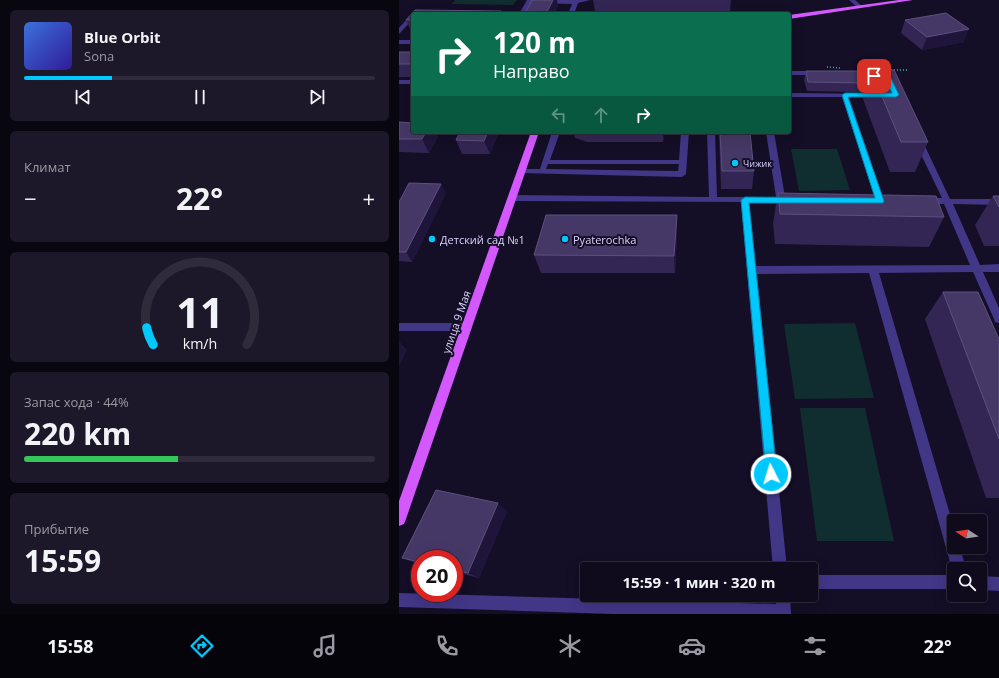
<!DOCTYPE html>
<html lang="ru">
<head>
<meta charset="utf-8">
<style>
	:root { --surface:#0f0a1c; --page:#1d1829; --text:#f1f3f6; --muted:#9b9aa3; --line:#2f2b3b; --accent:#00c8fd }
	body { margin:0; font-family:"Open Sans",sans-serif; background:var(--page); color:var(--text); height:100vh; display:flex; flex-direction:column; font-size:15px; white-space:nowrap }
	* { box-sizing:border-box; margin:0 }
	p { font-size:13px; color:var(--muted) }
	.icon { flex:none; width:22px; height:22px; fill:none; stroke:currentColor; stroke-width:2; stroke-linecap:round; stroke-linejoin:round }
	.map { position:relative; flex:1; overflow:hidden }
	.side { display:flex; flex-direction:column; gap:10px; padding:10px; background:#08060f; width:399px }
	.side>* { flex:none }
	.top-card { position:absolute; left:12px; top:12px; width:380px; height:122px; border-radius:4px; box-shadow:0 4px 16px #0002,0 0 0 1px var(--line); background:#0b6e4f; color:#fff; overflow:hidden }
	.needle { width:26px; rotate:282deg }
	.controls { position:absolute; left:548px; top:514px; display:grid; gap:8px }
	.controls a { display:grid; place-items:center; width:40px; height:40px; border-radius:4px; background:var(--surface); box-shadow:0 4px 16px #0002,0 0 0 1px var(--line); font-size:20px }
	.speed { position:absolute; left:12px; top:550px; display:flex; gap:8px; font-size:20px; font-weight:700; text-align:center }
	.speed>* { display:grid; place-content:center; width:52px; height:52px; border-radius:50%; background:var(--surface); box-shadow:0 4px 16px #0002,0 0 0 1px var(--line); line-height:1 }
	.speed .limit { border:6px solid #d22; background:#fff; color:#111 }
	.pin { position:absolute; display:grid; place-items:center; width:34px; height:34px; color:#fff; margin:-17px; border-radius:8px; box-shadow:0 2px 6px #0006 }
	.me { position:absolute; width:44px; margin:-22px; rotate:355deg; stroke-linejoin:round; filter:drop-shadow(0 0 3px #0008) }
	.turn { display:flex; align-items:center; gap:14px; height:84px; padding:0 16px; font-size:18px }
	.turn .icon { width:52px; height:52px; stroke-width:2.5 }
	.turn b { display:block; font-size:28px; line-height:34px }
	.lanes { display:flex; align-items:center; height:38px; padding:0 16px; background:#0003; justify-content:center; gap:20px; direction:ltr }
	.lanes .off { opacity:.35 }
	.big { font-size:30px; font-weight:700; line-height:1.1 }
	.side .card { flex:1; display:flex; flex-direction:column; justify-content:center; gap:6px; min-width:0; padding:0 14px; border-radius:6px; background:var(--page) }
	.side .dial { align-items:center; gap:0 }
	.dial svg { height:104px; overflow:visible; fill:none; stroke:var(--line); stroke-width:7; stroke-linecap:round; text-anchor:middle }
	.dial text { fill:var(--text); stroke:none }
	.song { display:flex; align-items:center; gap:12px }
	.cover { width:48px; height:48px; border-radius:6px; background:linear-gradient(135deg,hsl(220 70% 55%),hsl(250 70% 35%)) }
	.played { height:4px; border-radius:2px; background:linear-gradient(90deg,var(--accent) 25%,var(--line) 25%) }
	.keys { display:flex; justify-content:space-around; direction:ltr }
	.heat { display:flex; justify-content:space-between; align-items:center; font-size:22px; direction:ltr }
	.charge { height:6px; border-radius:3px; background:linear-gradient(90deg,#34c759 44%,var(--line) 0) }
	.trip { position:absolute; left:181px; top:562px; width:238px; height:40px; border-radius:4px; background:var(--surface); box-shadow:0 4px 16px #0002,0 0 0 1px var(--line); font-weight:700; line-height:40px; text-align:center }
	.menu { display:flex; height:64px; justify-content:space-around; align-items:center; background:#06040b; color:var(--muted) }
	.menu .icon { width:28px; height:28px }
	.menu .on { color:var(--accent) }
	.menu b { font-size:18px; color:var(--text) }
	main { display:flex; flex:1; min-height:0 }
	.map>svg:first-child { display:block }
	.green { fill:#102e30 }
	.lines { fill:none; stroke-linecap:round; stroke-linejoin:round }
	.path { stroke:#29b5bc; stroke-width:1.5; stroke-dasharray:1 2; stroke-linecap:butt }
	.minor { fill:#423687; fill-rule:evenodd }
	.major { fill:#d359ff; fill-rule:evenodd }
	.wall { fill:#342654 }
	.shaded-wall { fill:#1f153a }
	.building { fill:#463866; stroke:#5d507e }
	.route { fill:#00c8fd; stroke:#0082a4 }
	.poi-dot { fill:#00c8fd; stroke:#140e26; stroke-width:1.5 }
	.labels { text-anchor:middle; dominant-baseline:central; stroke-width:4; stroke-linejoin:round; paint-order:stroke }
	.far-poi-label { font-size:9px; fill:#dcd2ff; stroke:#140e26; text-anchor:start }
	.poi-label { font-size:11px; fill:#dcd2ff; stroke:#140e26; text-anchor:start }
	.street-label { font-size:11px; fill:#dcd2ff; stroke:#140e26 }
</style>
</head>
<body>
<main>
<section class="side">
<div class="card">
<div class="song"><i class="cover"></i><div><b>Blue Orbit</b><p>Sona</p></div></div>
<div class="played"></div>
<div class="keys"><svg class="icon" aria-label="previous" viewBox="0 0 24 24"><path d="M18 5L8 12l10 7zM5 5v14"/></svg><svg class="icon" aria-label="pause" viewBox="0 0 24 24"><path d="M8 5v14M16 5v14"/></svg><svg class="icon" aria-label="next" viewBox="0 0 24 24"><path d="M6 5l10 7-10 7zM19 5v14"/></svg></div>
</div>
<div class="card"><p>Климат</p>
<div class="heat"><a>−</a><b class="big">22°</b><a>+</a></div>
</div>
<div class="card dial"><svg viewBox="0 0 100 80">
<path d="M14 69A42 42 0 1 1 86 69"/>
<path d="M14 69A42 42 0 0 1 9 56" stroke="#00c8fd"/>
<text x="50" y="56" font-size="32" font-weight="700">11</text>
<text x="50" y="72" font-size="11">km/h</text>
</svg></div>
<div class="card"><p>Запас хода · 44%</p><b class="big">220 km</b><div class="charge"></div></div>
<div class="card"><p>Прибытие</p><b class="big">15:59</b></div>
</section>
<div class="map">
<svg width="600" height="614" viewBox="0 0 600 614">
	<rect width="100%" height="100%" fill="#140e26"/>
	<g class="green">
		<polygon points="56,0 118,0 114,5 53,4"/>
		<polygon points="392,149 438,149 451,190 400,191"/>
		<polygon points="456,323 475,398 396,399 385,324"/>
		<polygon points="401,408 466,408 495,541 418,541"/>
	</g>
	<g class="lines">
		<g class="path">
			<polyline points="428,67 441,68"/>
			<polyline points="492,70 508,70"/>
		</g>
		<g class="minor">
			<polygon points="128,0 191,0 179,3 175,14 169,14 173,4 132,3 126,14 120,14"/>
			<polygon points="450,0 456,0 464,7 459,8"/>
			<polygon points="8,19 13,20 0,34 0,28"/>
			<rect x="0" y="40" width="14" height="4"/>
			<polygon points="390,71 420,71 423,73 420,75 390,75"/>
			<polygon points="450,71 460,71 486,78 483,80 460,75 448,74 448,72"/>
			<rect x="0" y="80" width="14" height="4"/>
			<polygon points="390,93 481,94 481,96 479,97 450,97 485,201 484,203 478,203 477,201 443,97 390,97"/>
			<path d="M 153,132 L 161,132 L 151,160 L 280,160 L 282,132 L 290,132 L 287,174 L 283,177 L 120,173 L 119,171 L 123,169 L 141,169 ZM 149,164 L 280,164 L 279,171 L 147,169 Z"/>
			<polygon points="308,132 316,132 318,197 377,197 367,132 375,132 386,197 394,198 395,200 391,203 350,202 357,266 571,265 545,204 527,204 523,201 527,198 543,198 515,140 516,138 519,138 523,140 551,199 600,199 600,205 554,204 581,265 600,264 600,272 584,272 600,308 600,323 596,322 595,319 574,272 480,273 555,528 555,547 561,547 567,569 555,569 555,574 553,569 470,273 358,274 388,569 374,569 342,202 113,201 109,198 113,195 310,197"/>
			<polygon points="0,323 68,323 72,324 73,327 72,330 68,331 0,331"/>
			<rect x="412" y="575" width="143" height="14"/>
			<polygon points="581,576 600,577 600,591 581,590"/>
			<polygon points="0,593 377,604 377,595 391,595 392,614 215,614 0,607"/>
		</g>
		<g class="major">
			<polygon points="500,0 514,0 390,19 390,15"/>
			<polygon points="132,132 140,132 7,519 5,524 0,526 0,501"/>
		</g>
	</g>
	<g class="wall">
		<polygon points="194,0 332,0 331,12 196,11"/>
		<polygon points="14,14 14,33 13,33 7,20"/>
		<polygon points="506,20 565,42 523,50 502,33"/>
		<rect x="0" y="52" width="14" height="25"/>
		<polygon points="472,70 529,142 516,172 491,172 464,99"/>
		<polygon points="407,71 466,83 464,92 408,91 405,80"/>
		<polygon points="0,122 39,137 30,153 0,152"/>
		<polygon points="61,132 100,132 91,154 63,154 57,140"/>
		<polygon points="175,132 266,132 264,142 188,142 176,138"/>
		<polygon points="320,132 351,132 355,171 353,189 322,189"/>
		<polygon points="47,193 13,262 0,261 0,202"/>
		<polygon points="379,193 545,217 530,247 376,244 374,223"/>
		<polygon points="594,196 600,196 600,246 585,246 576,225"/>
		<polygon points="278,215 278,233 276,273 142,273 135,255"/>
		<polygon points="544,292 600,339 600,498 587,498 526,319"/>
		<polygon points="108,511 80,578 55,572 55,559 21,559 21,564 17,563 3,558"/>
	</g>
	<g class="shaded-wall">
		<polygon points="154,0 158,0 159,6 156,14 147,14"/>
		<polygon points="570,29 565,42 523,50 528,37"/>
		<polygon points="27,132 37,132 39,137 30,153 23,139"/>
		<polygon points="89,132 100,132 91,154 85,141"/>
		<polygon points="264,132 266,132 264,142"/>
		<polygon points="42,184 47,193 13,262 7,252"/>
		<polygon points="278,215 278,233 276,273 275,256"/>
		<polygon points="0,341 8,350 0,367"/>
		<polygon points="99,503 108,511 80,578 69,573"/>
	</g>
	<g class="building">
		<polygon points="133,0 154,0 147,14 126,14"/>
		<polygon points="16,10 102,11 100,14 14,14 14,20 7,20"/>
		<polygon points="547,13 570,29 528,37 506,20"/>
		<rect x="0" y="52" width="14" height="12"/>
		<polygon points="472,70 495,70 529,142 502,142"/>
		<polygon points="407,71 462,71 466,83 409,82"/>
		<polygon points="0,122 14,123 14,132 27,132 23,139 0,139"/>
		<polygon points="61,132 89,132 85,141 57,140"/>
		<polygon points="321,132 351,132 355,171 323,171"/>
		<polygon points="10,183 42,184 7,252 0,252 0,202"/>
		<polygon points="379,193 537,196 545,217 381,214"/>
		<polygon points="594,196 600,196 600,207"/>
		<polygon points="147,215 278,215 275,256 135,255"/>
		<polygon points="544,292 579,292 600,339 600,439"/>
		<polygon points="37,490 99,503 69,573 55,570 55,559 21,559 21,562 3,558"/>
	</g>
	<polygon class="route" points="473,75 492,78 500,95 497,97 449,97 485,201 484,203 350,203 378,474 376,479 372,480 368,479 367,474 342,200 346,197 476,198 443,95 446,93 493,93 487,81 473,78"/>
	<g class="poi-dot">
		<circle cx="336" cy="163" r="4"/>
		<circle cx="33" cy="239" r="4"/>
		<circle cx="166" cy="239" r="4"/>
	</g>
	<g class="labels">
		<g class="far-poi-label">
			<text x="344" y="163">Чижик</text>
		</g>
		<g class="poi-label">
			<text x="41" y="239">Детский сад №1</text>
			<text x="174" y="239">Pyaterochka</text>
		</g>
		<g class="street-label">
			<text transform="translate(57 322) rotate(-71)">улица 9 Мая</text>
		</g>
	</g>
</svg>
<div class="controls">
<a><svg class="needle" viewBox="-14 -14 28 28"><path d="M0-13l5 13h-10z" fill="#e53935"/><path d="M0 13l5-13h-10z" fill="#9b9aa3"/></svg></a>
<a><svg class="icon" aria-label="search" viewBox="0 0 24 24"><circle cx="10" cy="10" r="6"/><path d="M15 15l6 6"/></svg></a>
</div>
<div class="speed"><div class="limit">20</div></div>
<div class="pin" style="left:475px;top:76px;background:#d93025"><svg class="icon" aria-label="arrive" viewBox="0 0 24 24"><path d="M6 21V4h12l-3 4 3 4H6"/></svg></div>
<svg class="me" style="left:372px;top:474px" viewBox="-20 -20 40 40"><circle r="17" fill="#00c8fd" stroke="#fff" stroke-width="3"/><path d="M0-11L8 9 0 5-8 9z" fill="#fff"/></svg>
<div class="trip">15:59 · 1 мин · 320 m</div>
<div class="top-card">
<div class="turn"><svg class="icon" aria-label="right" viewBox="0 0 24 24"><path d="M7 20v-9h11M14 6l5 5-5 5"/></svg><div><b>120 m</b>Направо</div></div>
<div class="lanes"><svg class="icon off" aria-label="left" viewBox="0 0 24 24"><path d="M17 20v-9H6M10 6l-5 5 5 5"/></svg><svg class="icon off" aria-label="ahead" viewBox="0 0 24 24"><path d="M12 20V5M6 11l6-6 6 6"/></svg><svg class="icon" aria-label="right" viewBox="0 0 24 24"><path d="M7 20v-9h11M14 6l5 5-5 5"/></svg></div>
</div>
</div>
</main>
<nav class="menu">
<b>15:58</b>
<svg class="icon on" aria-label="directions" viewBox="0 0 24 24"><path d="M12 3l9 9-9 9-9-9zM9 14v-3h6M13 9l2 2-2 2"/></svg>
<svg class="icon" aria-label="music" viewBox="0 0 24 24"><path d="M9 18V5l10-2v13"/><circle cx="6" cy="18" r="3"/><circle cx="16" cy="16" r="3"/></svg>
<svg class="icon" aria-label="phone" viewBox="0 0 24 24"><path d="M5 4h4l2 5-3 2q2 4 5 5l2-3 5 2v4C11 20 4 13 5 4z"/></svg>
<svg class="icon" aria-label="climate" viewBox="0 0 24 24"><path d="M12 3v18M4 7l16 10M4 17L20 7"/></svg>
<svg class="icon" aria-label="car" viewBox="0 0 24 24"><path d="M5 17H2v-5l4-1 3-4h7l3 4 3 1v5h-3M9 17h6M6 11h13"/><circle cx="7" cy="17" r="2"/><circle cx="17" cy="17" r="2"/></svg>
<svg class="icon" aria-label="filters" viewBox="0 0 24 24"><path d="M4 7h16M4 17h16"/><circle cx="9" cy="7" r="2"/><circle cx="15" cy="17" r="2"/></svg>
<b>22°</b>
</nav>
</body>
</html>
